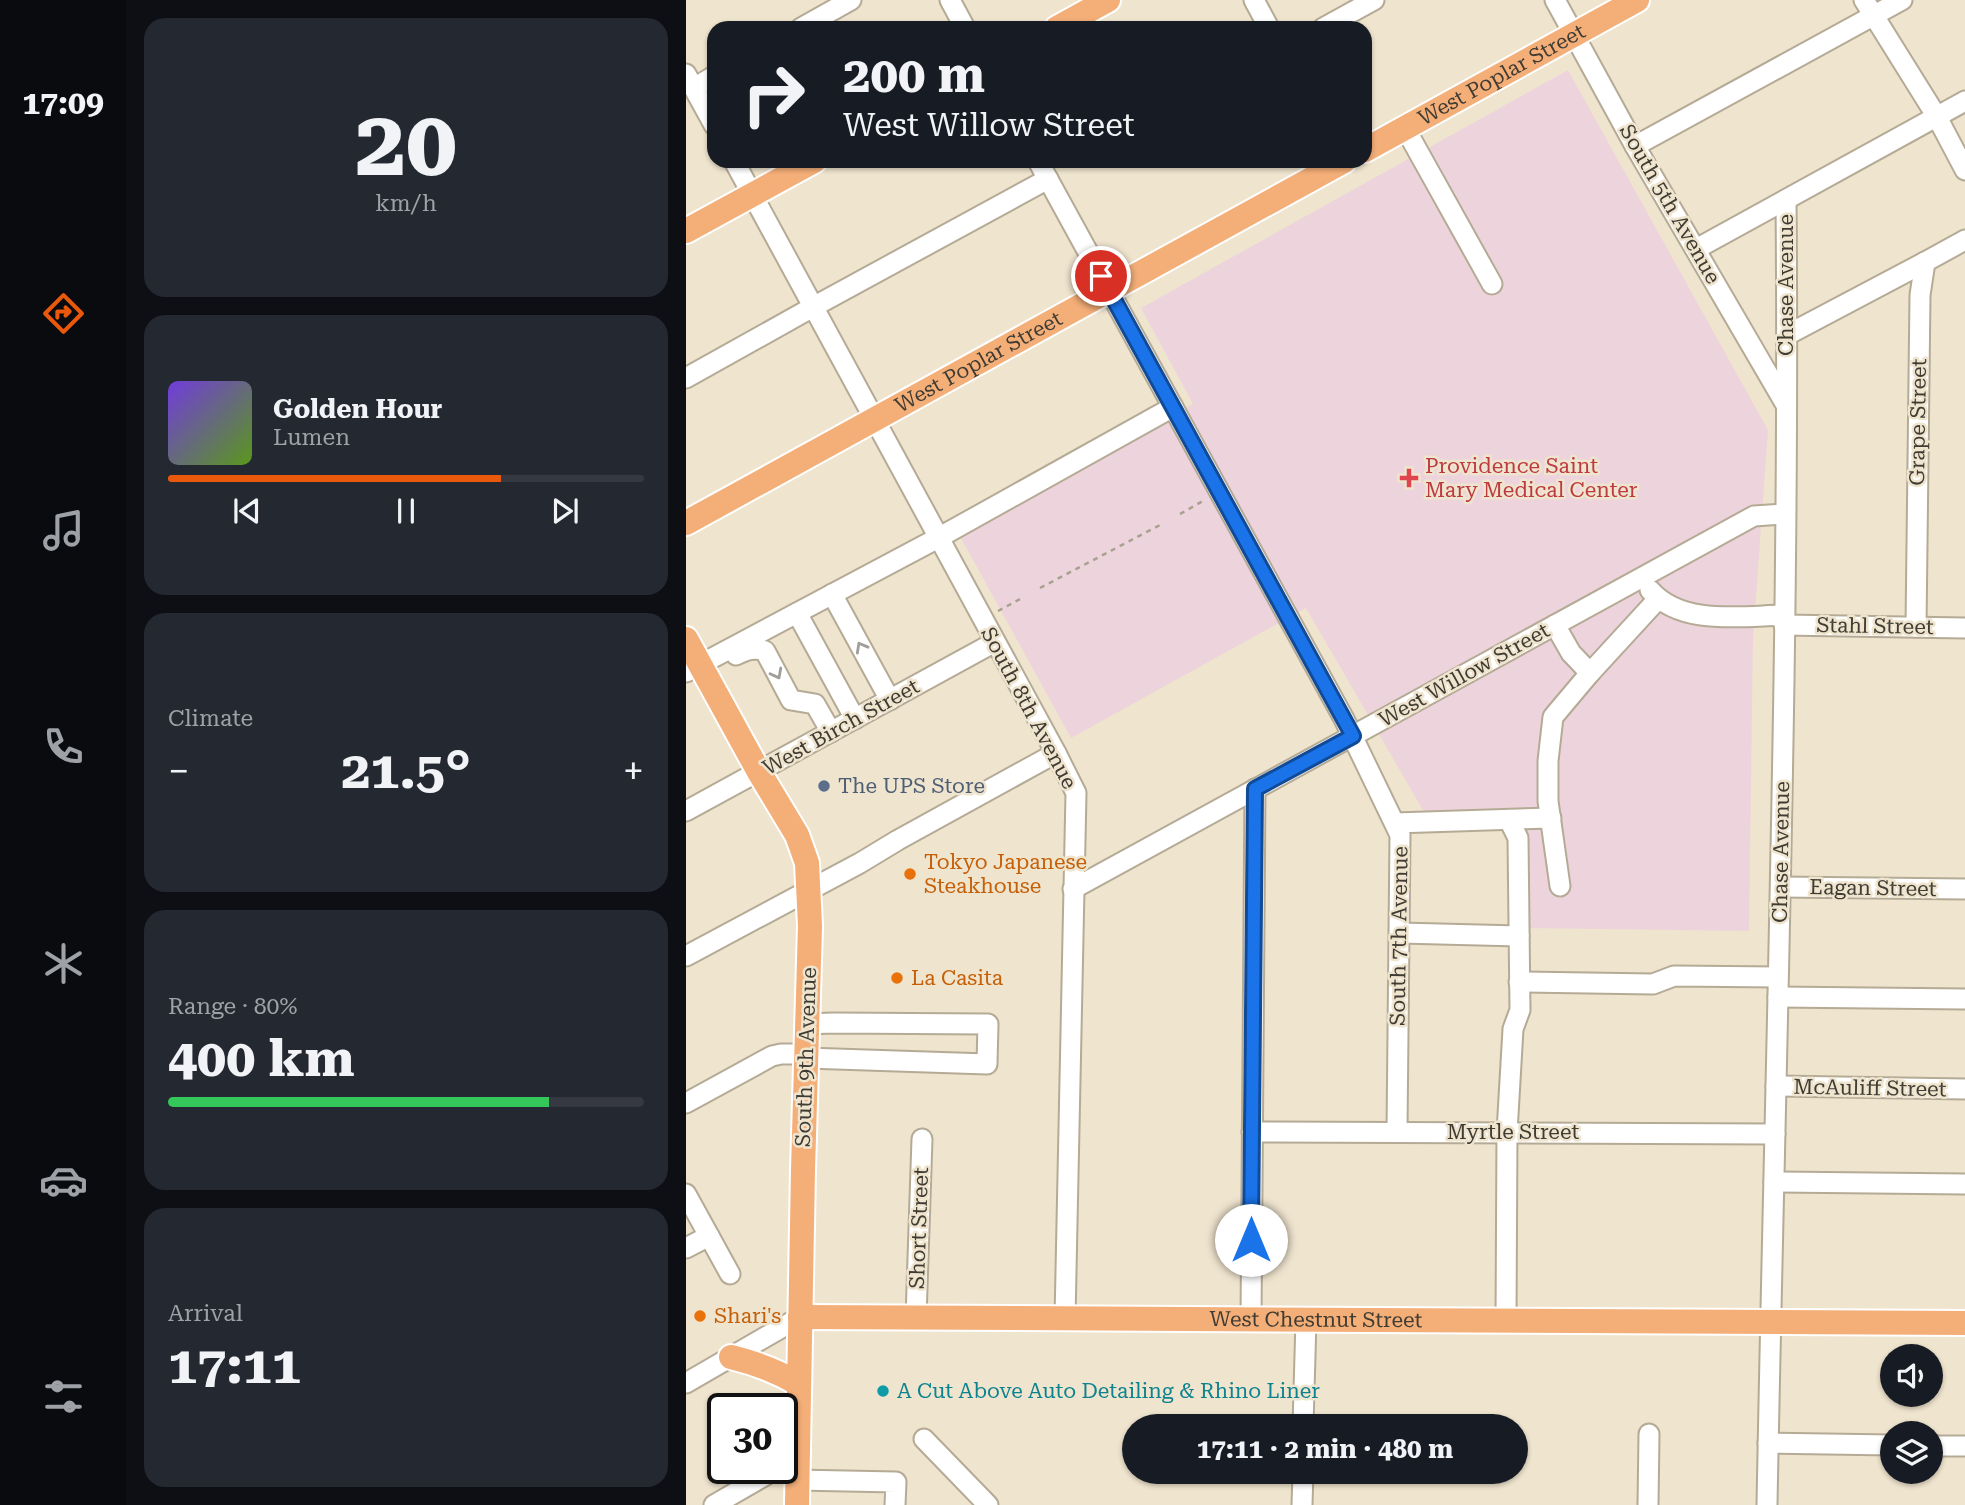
<!DOCTYPE html>
<html lang="en">
<head>
<meta charset="utf-8">
<style>
	:root { --surface:#171b24; --page:#242831; --text:#f1f3f6; --muted:#9ea1a6; --line:#363941; --accent:#ea580c }
	body { margin:0; font-family:"Roboto Serif",serif; background:var(--page); color:var(--text); height:100vh; display:flex; flex-direction:column; font-size:26px; white-space:nowrap }
	* { box-sizing:border-box; margin:0 }
	p { font-size:23px; color:var(--muted) }
	.icon { flex:none; width:38px; height:38px; fill:none; stroke:currentColor; stroke-width:2; stroke-linecap:round; stroke-linejoin:round }
	.map { position:relative; flex:1; overflow:hidden }
	.side { display:flex; flex-direction:column; gap:18px; padding:18px; background:#0d0f14; width:560px }
	.side>* { flex:none }
	.top-card { position:absolute; left:21px; top:21px; width:665px; height:147px; border-radius:21px; box-shadow:0 2px 5px #0004; background:#171b24; color:var(--text); overflow:hidden }
	.fabs { position:absolute; left:1194px; top:1344px; display:grid; gap:14px }
	.fabs a { display:grid; place-items:center; width:63px; height:63px; border-radius:50%; background:var(--surface); box-shadow:0 2px 5px #0004; font-size:35px }
	.speed { position:absolute; left:21px; top:1393px; display:flex; gap:14px; font-size:35px; font-weight:700; text-align:center }
	.speed>* { display:grid; place-content:center; width:91px; height:91px; border-radius:50%; background:var(--surface); box-shadow:0 2px 5px #0004; line-height:1 }
	.speed .limit { border:4px solid #111; border-radius:10px; background:#fff; color:#111 }
	.pin { position:absolute; display:grid; place-items:center; width:60px; height:60px; color:#fff; margin:-30px; border:4px solid #fff; border-radius:50%; box-shadow:0 2px 7px #0007 }
	.me { position:absolute; width:77px; margin:-38px; rotate:0deg; stroke-linejoin:round; filter:drop-shadow(0 0 5px #0008) }
	.turn { display:flex; align-items:center; gap:24px; height:147px; padding:0 21px; font-size:32px }
	.turn .icon { width:91px; height:91px; stroke-width:2.5 }
	.turn b { display:block; font-size:49px; line-height:60px }
	.big { font-size:52px; font-weight:700; line-height:1.1 }
	.side .tile { flex:1; display:flex; flex-direction:column; justify-content:center; gap:10px; min-width:0; padding:0 24px; border-radius:21px; background:var(--page) }
	.side .dial { align-items:center; gap:0 }
	.dial b { font-size:91px; line-height:1 }
	.song { display:flex; align-items:center; gap:21px }
	.cover { width:84px; height:84px; border-radius:10px; background:linear-gradient(135deg,hsl(260 70% 55%),hsl(90 70% 35%)) }
	.played { height:7px; border-radius:4px; background:linear-gradient(90deg,var(--accent) 70%,var(--line) 70%) }
	.keys { display:flex; justify-content:space-around; direction:ltr }
	.heat { display:flex; justify-content:space-between; align-items:center; font-size:38px; direction:ltr }
	.charge { height:10px; border-radius:5px; background:linear-gradient(90deg,#34c759 80%,var(--line) 0) }
	.trip { position:absolute; left:436px; top:1414px; width:406px; height:70px; border-radius:35px; background:var(--surface); box-shadow:0 2px 5px #0004; font-weight:700; line-height:70px; text-align:center }
	main { display:flex; flex:1; min-height:0 }
	.tab-bar { display:flex; flex-direction:column; width:126px; justify-content:space-around; align-items:center; background:#090b0e; color:var(--muted) }
	.tab-bar .icon { width:49px; height:49px }
	.tab-bar .active { color:var(--accent) }
	.tab-bar b { font-size:32px; color:var(--text) }
	.map>svg:first-child { display:block }
	.medical { fill:#edd4dc }
	.lines { fill:none; stroke-linecap:round; stroke-linejoin:round }
	.minor-casing { stroke:#b5aa95; stroke-width:23 }
	.major-casing { stroke:#fff; stroke-width:28 }
	.path { stroke:#a9a190; stroke-width:2.5; stroke-dasharray:5 5; stroke-linecap:butt }
	.minor { stroke:#fff; stroke-width:19 }
	.major { stroke:#f4ae78; stroke-width:24 }
	.oneway { stroke:#a09e99 }
	.route-casing { stroke:#114b97; stroke-width:18 }
	.route { stroke:#1a73e8; stroke-width:12 }
	.health-dot { fill:#e0444e; stroke:#efe4ce; stroke-width:2.5 }
	.service-dot { fill:#5c6f8a; stroke:#efe4ce; stroke-width:2.5 }
	.food-dot { fill:#e8710a; stroke:#efe4ce; stroke-width:2.5 }
	.culture-dot { fill:#0f9aa8; stroke:#efe4ce; stroke-width:2.5 }
	.labels { text-anchor:middle; dominant-baseline:central; stroke-width:5; stroke-linejoin:round; paint-order:stroke }
	.street-label { font-size:21px; fill:#403c33; stroke:#efe4ce }
	.health-label { font-size:21px; fill:#be3a42; stroke:#efe4ce; text-anchor:start }
	.service-label { font-size:21px; fill:#4e5e75; stroke:#efe4ce; text-anchor:start }
	.food-label { font-size:21px; fill:#c56008; stroke:#efe4ce; text-anchor:start }
	.culture-label { font-size:21px; fill:#0d838f; stroke:#efe4ce; text-anchor:start }
</style>
</head>
<body>
<main>
<nav class="tab-bar">
<b>17:09</b>
<svg class="icon active" aria-label="directions" viewBox="0 0 24 24"><path d="M12 3l9 9-9 9-9-9zM9 14v-3h6M13 9l2 2-2 2"/></svg>
<svg class="icon" aria-label="music" viewBox="0 0 24 24"><path d="M9 18V5l10-2v13"/><circle cx="6" cy="18" r="3"/><circle cx="16" cy="16" r="3"/></svg>
<svg class="icon" aria-label="phone" viewBox="0 0 24 24"><path d="M5 4h4l2 5-3 2q2 4 5 5l2-3 5 2v4C11 20 4 13 5 4z"/></svg>
<svg class="icon" aria-label="climate" viewBox="0 0 24 24"><path d="M12 3v18M4 7l16 10M4 17L20 7"/></svg>
<svg class="icon" aria-label="car" viewBox="0 0 24 24"><path d="M5 17H2v-5l4-1 3-4h7l3 4 3 1v5h-3M9 17h6M6 11h13"/><circle cx="7" cy="17" r="2"/><circle cx="17" cy="17" r="2"/></svg>
<svg class="icon" aria-label="filters" viewBox="0 0 24 24"><path d="M4 7h16M4 17h16"/><circle cx="9" cy="7" r="2"/><circle cx="15" cy="17" r="2"/></svg>
</nav>
<section class="side">
<div class="tile dial"><b>20</b><p>km/h</p></div>
<div class="tile">
<div class="song"><i class="cover"></i><div><b>Golden Hour</b><p>Lumen</p></div></div>
<div class="played"></div>
<div class="keys"><svg class="icon" aria-label="previous" viewBox="0 0 24 24"><path d="M18 5L8 12l10 7zM5 5v14"/></svg><svg class="icon" aria-label="pause" viewBox="0 0 24 24"><path d="M8 5v14M16 5v14"/></svg><svg class="icon" aria-label="next" viewBox="0 0 24 24"><path d="M6 5l10 7-10 7zM19 5v14"/></svg></div>
</div>
<div class="tile"><p>Climate</p>
<div class="heat"><a>−</a><b class="big">21.5°</b><a>+</a></div>
</div>
<div class="tile"><p>Range · 80%</p><b class="big">400 km</b><div class="charge"></div></div>
<div class="tile"><p>Arrival</p><b class="big">17:11</b></div>
</section>
<div class="map">
<svg width="1279" height="1505" viewBox="0 0 1279 1505">
	<rect width="100%" height="100%" fill="#efe4ce"/>
	<polygon class="medical" points="882,70 1082,430 1067,638 1063,931 838,928 839,812 738,812 620,608 385,738 270,529 507,404 455,308"/>
	<g class="lines">
		<g class="minor-casing">
			<g id="minor">
				<polyline points="264,0 279,28"/>
				<polyline points="568,0 583,28"/>
				<polyline points="869,0 949,146 1100,405"/>
				<polyline points="1178,0 1251,117 1279,170"/>
				<polyline points="115,28 165,0"/>
				<polyline points="637,28 688,0"/>
				<polyline points="0,74 28,125"/>
				<polyline points="8,88 28,76"/>
				<polyline points="719,128 806,284"/>
				<polyline points="949,146 1216,0"/>
				<polyline points="48,161 370,753 390,793 379,1319"/>
				<polyline points="352,161 658,719 714,835 711,1131"/>
				<polyline points="1010,249 1279,101"/>
				<polyline points="1101,335 1239,262"/>
				<polyline points="0,378 127,307 362,179"/>
				<path d="M 964,590 C 995,626 1055,616 1098,615"/>
				<polyline points="146,594 204,700"/>
				<polyline points="111,613 169,719"/>
				<polyline points="869,625 885,653 904,673"/>
				<polyline points="1098,625 1279,628"/>
				<polyline points="1230,627 1234,295 1239,262 1279,240"/>
				<path d="M 50,655 C 60,650 68,647 79,651 L 105,700 L 129,704 L 145,732"/>
				<polyline points="0,672 252,538 487,407"/>
				<polyline points="0,811 309,642"/>
				<polyline points="709,823 865,818"/>
				<polyline points="874,886 862,801 862,761 867,717 904,673 972,599"/>
				<polyline points="1095,887 1279,889"/>
				<polyline points="387,889 1068,516 1099,514"/>
				<polyline points="714,933 833,936"/>
				<polyline points="0,956 174,863 212,840 370,753"/>
				<polyline points="833,982 967,984 988,976 1092,977"/>
				<polyline points="1092,997 1279,999"/>
				<polyline points="120,1058 301,1064 302,1024 147,1023 120,1024"/>
				<polyline points="1090,1086 1279,1089"/>
				<polyline points="0,1103 86,1056 95,1054 120,1054"/>
				<polyline points="566,1132 1089,1134"/>
				<polyline points="1088,1182 1279,1184"/>
				<polyline points="0,1194 44,1274"/>
				<polyline points="0,1248 23,1236"/>
				<polyline points="230,1318 236,1139"/>
				<polyline points="565,1319 569,789"/>
				<polyline points="820,1321 821,1132 827,1029 834,1010 832,838 823,820"/>
				<polyline points="0,1383 114,1317"/>
				<polyline points="617,1426 620,1320"/>
				<polyline points="238,1439 302,1505"/>
				<polyline points="1082,1443 1206,1445"/>
				<polyline points="1244,1446 1279,1446"/>
				<polyline points="110,1480 210,1482 209,1505"/>
				<polyline points="28,1505 92,1468"/>
				<polyline points="616,1505 617,1472"/>
				<polyline points="962,1505 963,1434"/>
				<path d="M 1081,1505 C 1089,1070 1104,635 1100,200"/>
			</g>
		</g>
		<g class="major-casing">
			<g id="major">
				<polyline points="371,28 422,0"/>
				<path id="s1" d="M 679,150 L 951,0"/>
				<polyline points="0,231 128,161"/>
				<path id="s2" d="M 0,523 L 658,161"/>
				<polyline points="0,639 73,772 111,835 121,863 124,926 117,1170 111,1505"/>
				<path id="s3" d="M 114,1317 L 1279,1323"/>
				<path d="M 45,1357 C 70,1363 91,1371 113,1384"/>
			</g>
		</g>
		<g class="path">
			<polyline points="494,514 517,501"/>
			<polyline points="354,588 474,525"/>
			<polyline points="312,611 336,598"/>
		</g>
		<use href="#minor" class="minor"/>
		<use href="#major" class="major"/>
	</g>
	<defs><path id="oneway-chevron" d="M-2-3.5L2.5 0L-2 3.5" fill="none" stroke-width="1.6" stroke-linecap="round" stroke-linejoin="round" transform="scale(1.75)"/></defs>
	<g class="oneway">
		<use href="#oneway-chevron" transform="translate(175 647) rotate(-119)"/>
		<use href="#oneway-chevron" transform="translate(91 674) rotate(62)"/>
	</g>
	<g class="lines">
		<g class="route-casing">
			<polyline id="route" points="415,276 667,736 569,789 565,1240"/>
		</g>
		<use href="#route" class="route"/>
	</g>
	<path class="health-dot" d="M719.5 467.5h7v7h7v7h-7v7h-7v-7h-7v-7h7z"/>
	<circle class="service-dot" cx="138" cy="786" r="7"/>
	<g class="food-dot">
		<circle cx="224" cy="874" r="7"/>
		<circle cx="211" cy="978" r="7"/>
		<circle cx="14" cy="1316" r="7"/>
	</g>
	<circle class="culture-dot" cx="197" cy="1391" r="7"/>
	<g class="labels">
		<g class="street-label">
			<text stroke="none"><textPath href="#s1" startOffset="156">West Poplar Street</textPath></text>
			<text transform="translate(984 204) rotate(60)">South 5th Avenue</text>
			<text transform="translate(1100 285) rotate(-90)">Chase Avenue</text>
			<text stroke="none"><textPath href="#s2" startOffset="334">West Poplar Street</textPath></text>
			<text transform="translate(1232 422) rotate(-89)">Grape Street</text>
			<text transform="translate(1189 626) rotate(1)">Stahl Street</text>
			<text transform="translate(778 675) rotate(-29)">West Willow Street</text>
			<text transform="translate(343 708) rotate(62)">South 8th Avenue</text>
			<text transform="translate(155 727) rotate(-29)">West Birch Street</text>
			<text transform="translate(1095 852) rotate(-89)">Chase Avenue</text>
			<text transform="translate(1187 888) rotate(1)">Eagan Street</text>
			<text transform="translate(713 936) rotate(-89)">South 7th Avenue</text>
			<text transform="translate(120 1057) rotate(-88)">South 9th Avenue</text>
			<text transform="translate(1184 1088) rotate(1)">McAuliff Street</text>
			<text x="827" y="1132">Myrtle Street</text>
			<text transform="translate(233 1228) rotate(-88)">Short Street</text>
			<text stroke="none"><textPath href="#s3" startOffset="516">West Chestnut Street</textPath></text>
		</g>
		<g class="health-label">
			<text x="739" y="466">Providence Saint<tspan x="739" dy="24">Mary Medical Center</tspan></text>
		</g>
		<g class="service-label">
			<text x="152" y="786">The UPS Store</text>
		</g>
		<g class="food-label">
			<text x="238" y="862">Tokyo Japanese<tspan x="238" dy="24">Steakhouse</tspan></text>
			<text x="225" y="978">La Casita</text>
			<text x="28" y="1316">Shari's</text>
		</g>
		<g class="culture-label">
			<text x="211" y="1391">A Cut Above Auto Detailing &amp; Rhino Liner</text>
		</g>
	</g>
</svg>
<div class="fabs">
<a><svg class="icon" aria-label="sound" viewBox="0 0 24 24"><path d="M4 9h4l5-4v14l-5-4H4zM17 9q2 3 0 6"/></svg></a>
<a><svg class="icon" aria-label="layers" viewBox="0 0 24 24"><path d="M12 4l9 5-9 5-9-5zM3 14l9 5 9-5"/></svg></a>
</div>
<div class="speed"><div class="limit">30</div></div>
<div class="pin" style="left:415px;top:276px;background:#d93025"><svg class="icon" aria-label="arrive" viewBox="0 0 24 24"><path d="M6 21V4h12l-3 4 3 4H6"/></svg></div>
<svg class="me" style="left:565px;top:1240px" viewBox="-20 -20 40 40"><circle r="19" fill="#fff"/><path d="M0-13L10 11 0 6-10 11z" fill="#1a73e8"/></svg>
<div class="trip">17:11 · 2 min · 480 m</div>
<div class="top-card">
<div class="turn"><svg class="icon" aria-label="right" viewBox="0 0 24 24"><path d="M7 20v-9h11M14 6l5 5-5 5"/></svg><div><b>200 m</b>West Willow Street</div></div>
</div>
</div>
</main>
</body>
</html>
